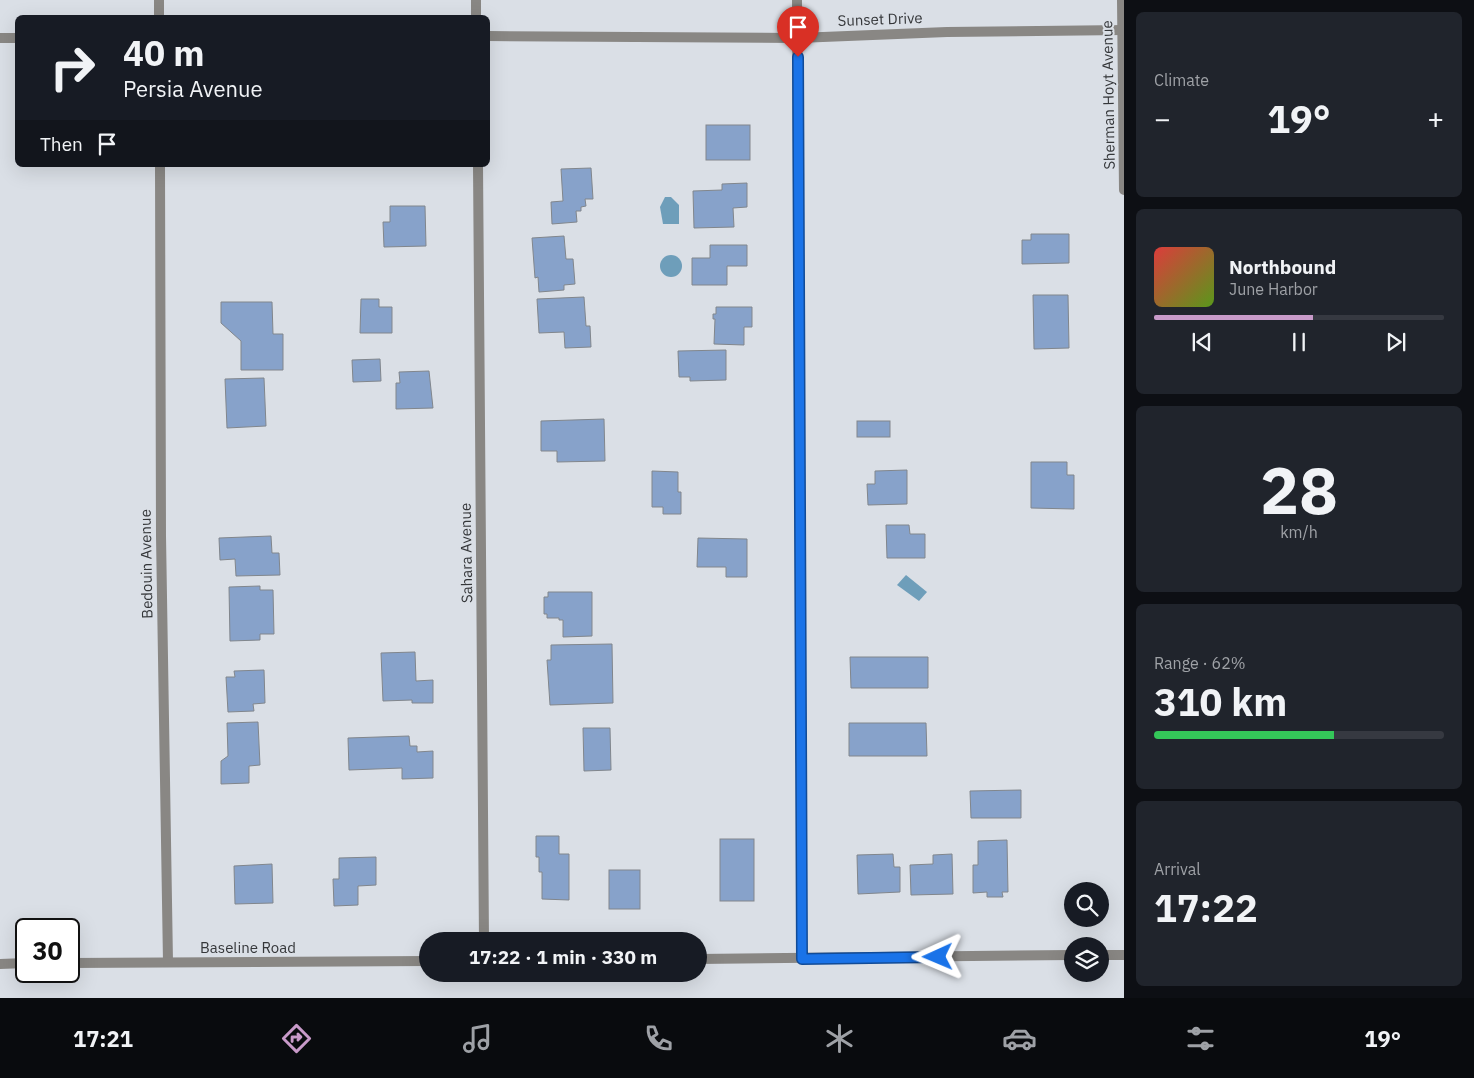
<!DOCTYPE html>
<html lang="en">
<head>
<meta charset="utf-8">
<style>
	:root { --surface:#171b24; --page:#20242c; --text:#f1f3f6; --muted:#9ea1a6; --line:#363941; --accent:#c89ac9 }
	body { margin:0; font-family:"IBM Plex Sans",sans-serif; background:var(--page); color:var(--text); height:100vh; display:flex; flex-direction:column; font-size:19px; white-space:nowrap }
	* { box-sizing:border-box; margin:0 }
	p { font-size:16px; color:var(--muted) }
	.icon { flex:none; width:28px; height:28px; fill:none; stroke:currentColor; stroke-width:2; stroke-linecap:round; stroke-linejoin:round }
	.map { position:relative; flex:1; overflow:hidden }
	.details { display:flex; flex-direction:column; gap:12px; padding:12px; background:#0d0f14; width:350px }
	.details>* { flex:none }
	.top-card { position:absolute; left:15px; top:15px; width:475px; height:152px; border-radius:8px; box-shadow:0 5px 20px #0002; background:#171b24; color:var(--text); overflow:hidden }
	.tools { position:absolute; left:1064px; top:882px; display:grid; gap:10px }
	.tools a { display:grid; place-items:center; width:45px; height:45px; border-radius:50%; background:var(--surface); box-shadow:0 5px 20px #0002; font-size:25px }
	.speed { position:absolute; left:15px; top:918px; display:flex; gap:10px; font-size:25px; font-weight:700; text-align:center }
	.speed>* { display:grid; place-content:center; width:65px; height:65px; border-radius:50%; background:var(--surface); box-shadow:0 5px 20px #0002; line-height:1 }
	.speed .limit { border:2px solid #111; border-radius:8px; background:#fff; color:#111 }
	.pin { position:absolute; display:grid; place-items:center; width:42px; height:42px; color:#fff; margin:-51px -21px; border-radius:50% 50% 50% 0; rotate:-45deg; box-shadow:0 0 5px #0007 }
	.pin .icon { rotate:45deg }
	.me { position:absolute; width:55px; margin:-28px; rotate:269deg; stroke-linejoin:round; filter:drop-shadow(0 0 4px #0008) }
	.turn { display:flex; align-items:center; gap:18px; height:105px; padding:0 25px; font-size:22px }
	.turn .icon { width:65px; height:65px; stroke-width:2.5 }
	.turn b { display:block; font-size:35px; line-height:42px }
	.then { display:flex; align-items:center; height:48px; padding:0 25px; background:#0003; gap:10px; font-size:19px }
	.big { font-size:38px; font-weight:800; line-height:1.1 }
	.details .card { flex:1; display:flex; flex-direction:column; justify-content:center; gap:8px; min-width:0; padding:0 18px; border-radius:8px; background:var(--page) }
	.details .dial { align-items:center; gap:0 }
	.dial b { font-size:65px; line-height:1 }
	.song { display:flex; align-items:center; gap:15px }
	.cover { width:60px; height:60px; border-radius:8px; background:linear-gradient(135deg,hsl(0 70% 55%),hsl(90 70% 35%)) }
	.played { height:5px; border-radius:2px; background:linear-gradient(90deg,var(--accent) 55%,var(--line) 55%) }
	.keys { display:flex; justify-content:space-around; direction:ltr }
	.heat { display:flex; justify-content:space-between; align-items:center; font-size:28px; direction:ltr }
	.charge { height:8px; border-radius:4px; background:linear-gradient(90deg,#34c759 62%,var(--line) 0) }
	.trip { position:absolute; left:419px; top:932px; width:288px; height:50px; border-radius:25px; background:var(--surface); box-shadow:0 5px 20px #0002; font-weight:800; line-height:50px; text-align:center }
	.tab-bar { display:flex; height:80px; justify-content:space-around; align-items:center; background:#090b0e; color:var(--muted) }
	.tab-bar .icon { width:35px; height:35px }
	.tab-bar .on { color:var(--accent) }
	.tab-bar b { font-size:22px; color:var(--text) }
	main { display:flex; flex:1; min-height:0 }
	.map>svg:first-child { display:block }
	.water { fill:#6e9eba }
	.building { fill:#87a2ca; stroke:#81868c }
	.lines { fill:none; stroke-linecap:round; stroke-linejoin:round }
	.street { stroke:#898784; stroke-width:10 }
	.route-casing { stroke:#114b97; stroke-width:12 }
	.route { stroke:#1a73e8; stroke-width:9 }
	.labels { text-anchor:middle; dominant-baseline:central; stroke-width:4; stroke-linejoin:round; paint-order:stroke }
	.street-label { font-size:15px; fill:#35373a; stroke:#dadfe6 }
</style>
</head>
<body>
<main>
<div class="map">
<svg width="1124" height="998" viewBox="0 0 1124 998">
	<rect width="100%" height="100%" fill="#dadfe6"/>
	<g class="water">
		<polygon points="665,197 671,197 679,205 679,224 663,224 660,207"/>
		<circle cx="671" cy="266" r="11"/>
		<polygon points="906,575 927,592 919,601 897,585"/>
	</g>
	<g class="building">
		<rect x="706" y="125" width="44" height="35"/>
		<polygon points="591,168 593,199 585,199 586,206 581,207 581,211 576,211 577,222 552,224 551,202 563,201 561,169"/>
		<polygon points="747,183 747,207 733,208 734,227 694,228 693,191 722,190 722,184"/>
		<polygon points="390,206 425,206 426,246 384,247 383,222 390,222"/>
		<polygon points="1031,234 1069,234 1069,263 1022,264 1022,240 1031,240"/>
		<polygon points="564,236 566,259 573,259 575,284 564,285 564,290 539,292 538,277 535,278 532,238"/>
		<polygon points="710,245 747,245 747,266 727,266 727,285 692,285 692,258 710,258"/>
		<polygon points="1033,295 1068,295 1069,348 1034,349"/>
		<polygon points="584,297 586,326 590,326 591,347 565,348 564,332 539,333 537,299"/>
		<polygon points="361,299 379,299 379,307 392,307 392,333 360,333"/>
		<polygon points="221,302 272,302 273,334 283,334 283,370 241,370 241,341 221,323"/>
		<polygon points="716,307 752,307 752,327 744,327 744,345 714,344 715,319 713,319 713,314 716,314"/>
		<polygon points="726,350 726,380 690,381 690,377 679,377 678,351"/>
		<polygon points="380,359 381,381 353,382 352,360"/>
		<polygon points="429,371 433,408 396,409 396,383 400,383 399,372"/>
		<polygon points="264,378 266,426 227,428 225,379"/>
		<polygon points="604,419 605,461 557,462 557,451 541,451 541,421"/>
		<rect x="857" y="421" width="33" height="16"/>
		<polygon points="1031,462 1067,462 1067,475 1074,475 1074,509 1031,508"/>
		<polygon points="907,470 907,504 868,505 867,484 875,484 875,471"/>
		<polygon points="652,471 678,472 678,492 681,492 681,514 663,514 663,507 652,507"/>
		<polygon points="886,525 909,525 910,534 925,534 925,558 887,558"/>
		<polygon points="271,536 272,553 279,553 280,575 236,576 235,559 220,560 219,538"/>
		<polygon points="698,538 747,539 747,577 726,577 726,567 697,567"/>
		<polygon points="260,586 260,590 273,590 274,634 260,634 260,640 230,641 229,587"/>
		<polygon points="548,592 592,592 592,636 563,637 563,620 559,620 559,618 547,618 547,614 544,614 544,597 548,597"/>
		<polygon points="612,644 613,703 550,705 547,660 551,660 551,645"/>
		<polygon points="415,652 416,681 433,680 433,703 412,703 412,700 383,701 381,653"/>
		<polygon points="850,657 928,657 928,688 851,688"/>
		<polygon points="264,670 265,703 253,704 254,711 228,712 226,677 235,677 234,671"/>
		<polygon points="258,722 260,765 249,766 249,783 221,784 221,761 228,756 227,723"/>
		<polygon points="849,723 926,723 927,756 849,756"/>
		<polygon points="583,728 610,728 611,770 584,771"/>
		<polygon points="409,736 410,746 417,746 417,752 433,751 433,778 402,779 402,768 349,770 348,738"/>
		<polygon points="1021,790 1021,818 971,818 970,791"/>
		<polygon points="536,836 559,836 559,854 569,854 569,900 542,899 542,872 539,872 539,857 536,857"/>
		<rect x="720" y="839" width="34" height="62"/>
		<polygon points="1007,840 1008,892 1002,892 1003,897 987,897 987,892 973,893 973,865 978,865 978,841"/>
		<polygon points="893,854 894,867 900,867 900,892 858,894 857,855"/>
		<polygon points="952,854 953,894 911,895 910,865 933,864 933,855"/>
		<polygon points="376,857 376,885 358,886 358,905 334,906 333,879 339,879 339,858"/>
		<polygon points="272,864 273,903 235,904 234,866"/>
		<rect x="609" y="870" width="31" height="39"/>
	</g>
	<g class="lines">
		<g class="street">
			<polyline points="159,0 159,18"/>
			<polyline points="476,0 476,18"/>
			<polyline points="797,0 802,959"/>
			<polyline points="1122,0 1124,190"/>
			<polyline points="488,36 798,38 947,32 1124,30"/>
			<polyline points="0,38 18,38"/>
			<polyline points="160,165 161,536 168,962"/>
			<polyline points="478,165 484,941"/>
			<polyline points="1100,955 1124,955"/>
			<polyline points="698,959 1072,955"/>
			<polyline points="69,963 428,961"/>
			<polyline points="0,964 26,963"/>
		</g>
	</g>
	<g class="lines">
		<g class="route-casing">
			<polyline id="route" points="798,57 802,959 938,957"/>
		</g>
		<use href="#route" class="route"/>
	</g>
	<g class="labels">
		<g class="street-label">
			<text transform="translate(880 19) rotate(-2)">Sunset Drive</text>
			<text transform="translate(1108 95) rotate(-91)">Sherman Hoyt Avenue</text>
			<text transform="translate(466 553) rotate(-91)">Sahara Avenue</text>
			<text transform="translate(146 564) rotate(-91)">Bedouin Avenue</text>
			<text x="248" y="947">Baseline Road</text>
		</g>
	</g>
</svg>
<div class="tools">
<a><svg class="icon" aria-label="search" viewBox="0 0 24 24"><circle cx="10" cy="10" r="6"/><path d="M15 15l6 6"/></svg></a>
<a><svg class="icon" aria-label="layers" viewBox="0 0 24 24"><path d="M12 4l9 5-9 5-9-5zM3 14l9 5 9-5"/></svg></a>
</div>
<div class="speed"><div class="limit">30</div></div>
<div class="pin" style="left:798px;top:57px;background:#d93025"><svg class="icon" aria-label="arrive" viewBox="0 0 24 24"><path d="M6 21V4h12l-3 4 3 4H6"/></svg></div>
<svg class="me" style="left:938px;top:957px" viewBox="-20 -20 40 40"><path d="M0-17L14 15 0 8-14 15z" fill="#1a73e8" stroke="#fff" stroke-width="4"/></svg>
<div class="trip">17:22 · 1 min · 330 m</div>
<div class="top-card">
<div class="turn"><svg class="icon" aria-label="right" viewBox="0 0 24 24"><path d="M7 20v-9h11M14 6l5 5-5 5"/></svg><div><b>40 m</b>Persia Avenue</div></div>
<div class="then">Then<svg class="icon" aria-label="arrive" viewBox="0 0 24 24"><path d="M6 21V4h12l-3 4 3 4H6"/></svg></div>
</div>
</div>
<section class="details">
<div class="card"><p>Climate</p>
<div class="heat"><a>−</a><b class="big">19°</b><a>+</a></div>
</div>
<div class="card">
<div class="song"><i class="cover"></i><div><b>Northbound</b><p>June Harbor</p></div></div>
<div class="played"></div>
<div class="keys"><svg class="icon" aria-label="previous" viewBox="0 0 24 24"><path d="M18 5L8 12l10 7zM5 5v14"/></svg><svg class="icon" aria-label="pause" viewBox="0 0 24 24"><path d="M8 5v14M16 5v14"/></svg><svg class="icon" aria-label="next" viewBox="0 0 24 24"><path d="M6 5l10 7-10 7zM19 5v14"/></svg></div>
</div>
<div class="card dial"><b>28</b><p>km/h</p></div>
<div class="card"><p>Range · 62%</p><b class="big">310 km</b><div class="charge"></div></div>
<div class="card"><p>Arrival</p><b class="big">17:22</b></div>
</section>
</main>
<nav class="tab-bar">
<b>17:21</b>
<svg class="icon on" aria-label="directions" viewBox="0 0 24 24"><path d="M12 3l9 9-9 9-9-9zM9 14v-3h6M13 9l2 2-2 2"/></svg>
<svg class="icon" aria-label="music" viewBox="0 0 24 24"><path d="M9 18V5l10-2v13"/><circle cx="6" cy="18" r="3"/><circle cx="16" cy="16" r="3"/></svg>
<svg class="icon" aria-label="phone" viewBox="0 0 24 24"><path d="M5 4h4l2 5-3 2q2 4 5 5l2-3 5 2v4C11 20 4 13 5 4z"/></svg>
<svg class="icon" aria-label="climate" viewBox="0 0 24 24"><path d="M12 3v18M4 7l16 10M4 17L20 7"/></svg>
<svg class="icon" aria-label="car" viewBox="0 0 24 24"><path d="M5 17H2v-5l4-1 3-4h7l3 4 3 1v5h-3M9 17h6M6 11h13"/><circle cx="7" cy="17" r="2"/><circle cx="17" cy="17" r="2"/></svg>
<svg class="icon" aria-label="filters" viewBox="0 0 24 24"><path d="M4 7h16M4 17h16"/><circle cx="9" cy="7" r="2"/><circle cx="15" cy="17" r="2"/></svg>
<b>19°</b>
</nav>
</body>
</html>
